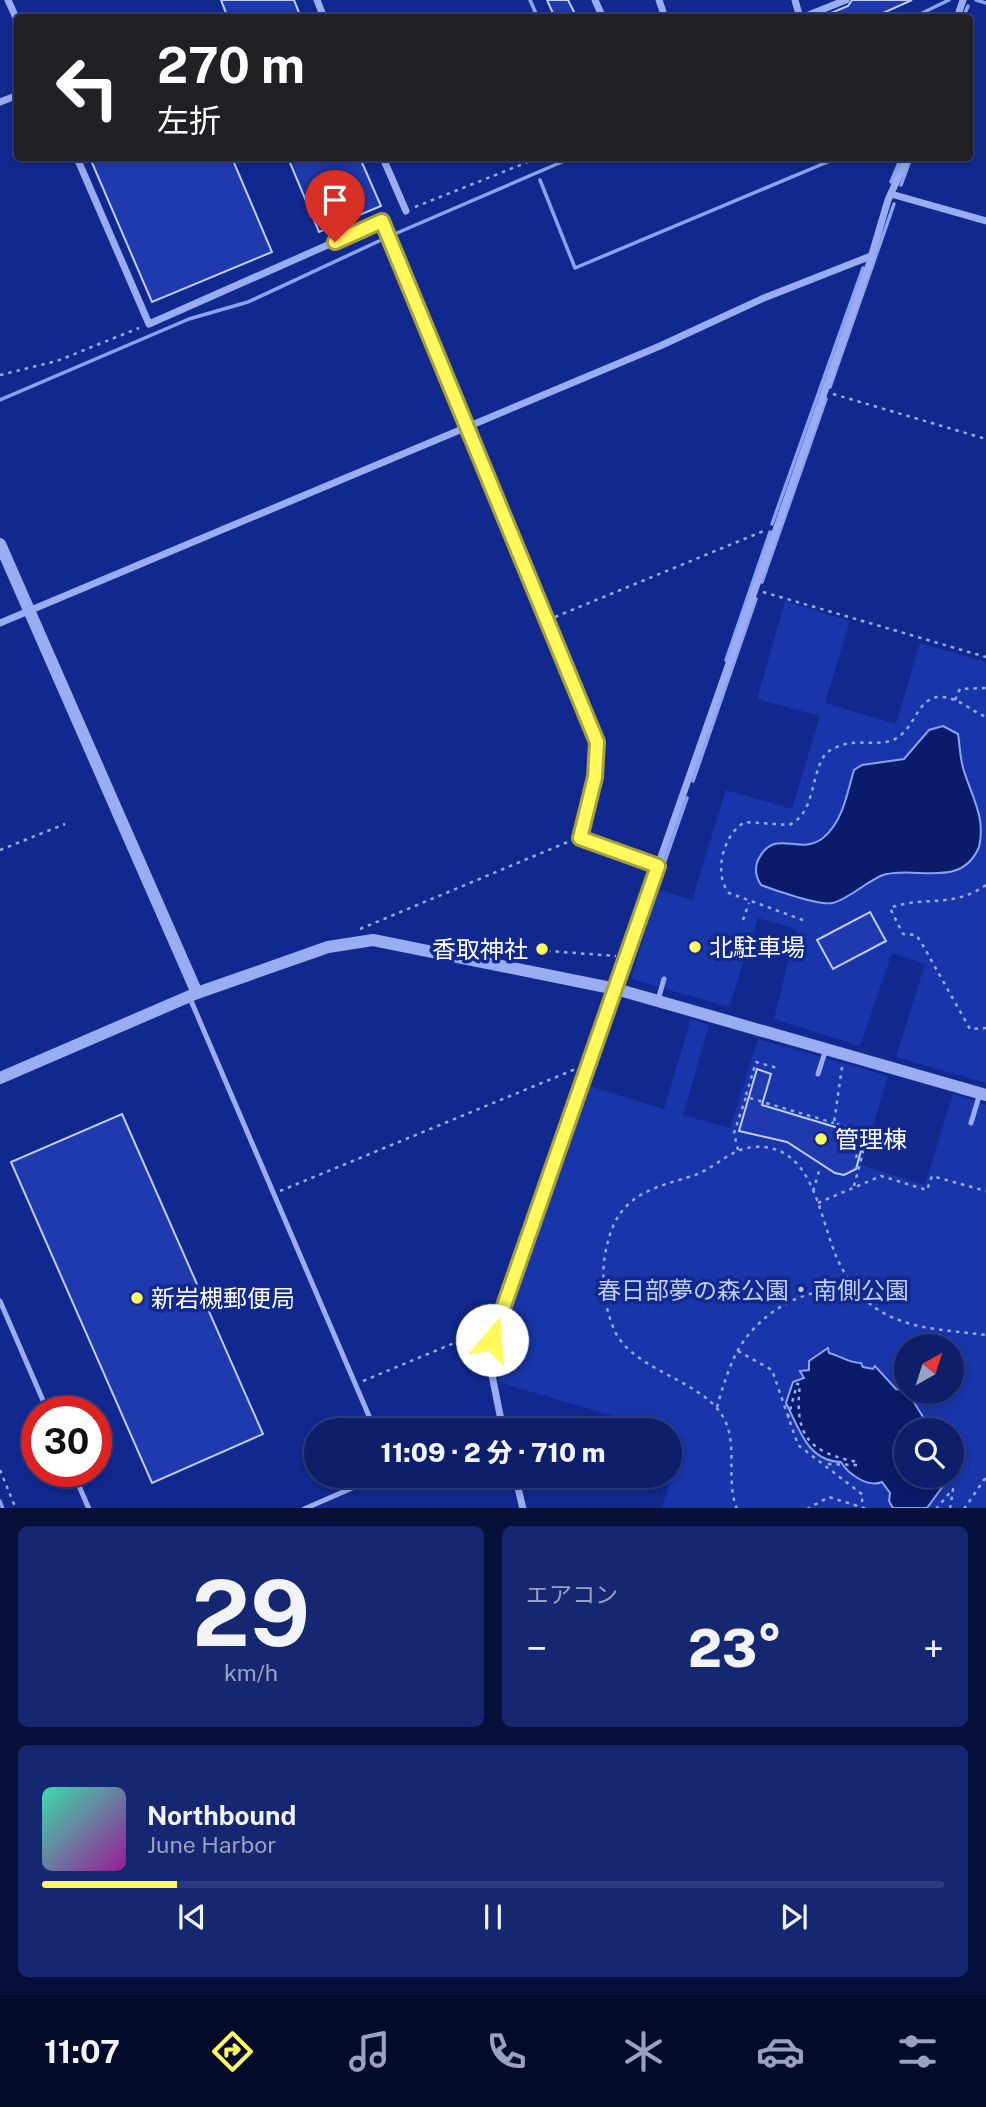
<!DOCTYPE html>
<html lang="ja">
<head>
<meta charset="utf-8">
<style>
	:root { --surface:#0d1e6b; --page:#162771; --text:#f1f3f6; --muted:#9aa2c1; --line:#2d3c7e; --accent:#fff95b }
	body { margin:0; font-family:"Public Sans","Noto Sans JP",sans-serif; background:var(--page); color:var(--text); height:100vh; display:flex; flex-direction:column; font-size:26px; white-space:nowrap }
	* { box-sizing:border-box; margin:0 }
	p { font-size:23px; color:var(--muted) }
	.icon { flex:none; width:38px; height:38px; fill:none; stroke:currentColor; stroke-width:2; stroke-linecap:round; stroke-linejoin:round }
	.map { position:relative; height:1508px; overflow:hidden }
	.panel { display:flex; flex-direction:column; gap:18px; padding:18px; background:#07103b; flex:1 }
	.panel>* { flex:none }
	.top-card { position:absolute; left:14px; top:14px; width:959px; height:147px; border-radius:7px; box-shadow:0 4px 10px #0003,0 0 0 2px var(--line); background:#202124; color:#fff; overflow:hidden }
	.needle { width:46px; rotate:39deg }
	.tools { position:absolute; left:894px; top:1334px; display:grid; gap:14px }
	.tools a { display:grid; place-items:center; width:70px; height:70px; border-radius:50%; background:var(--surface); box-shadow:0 4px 10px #0003,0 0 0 2px var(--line); font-size:35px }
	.speed { position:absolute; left:21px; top:1396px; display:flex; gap:14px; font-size:35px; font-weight:700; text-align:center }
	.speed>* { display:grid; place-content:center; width:91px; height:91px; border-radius:50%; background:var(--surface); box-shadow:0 4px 10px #0003,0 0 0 2px var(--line); line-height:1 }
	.speed .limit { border:10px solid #d22; background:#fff; color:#111 }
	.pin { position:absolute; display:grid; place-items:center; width:60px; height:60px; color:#fff; margin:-72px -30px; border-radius:50% 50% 50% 0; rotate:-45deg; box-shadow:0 0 7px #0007 }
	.pin .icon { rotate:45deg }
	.me { position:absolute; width:77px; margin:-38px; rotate:18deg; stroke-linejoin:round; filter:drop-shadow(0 0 5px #0008) }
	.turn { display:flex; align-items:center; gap:24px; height:147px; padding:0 28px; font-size:32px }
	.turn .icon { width:91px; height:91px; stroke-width:2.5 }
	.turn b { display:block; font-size:49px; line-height:60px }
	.big { font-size:52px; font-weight:800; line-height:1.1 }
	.panel .card { flex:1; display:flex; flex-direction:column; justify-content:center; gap:10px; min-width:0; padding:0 24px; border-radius:10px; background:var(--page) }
	.panel .dial { align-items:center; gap:0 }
	.dial b { font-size:91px; line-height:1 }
	.song { display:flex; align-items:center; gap:21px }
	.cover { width:84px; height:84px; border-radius:10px; background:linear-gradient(135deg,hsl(160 70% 55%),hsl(300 70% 35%)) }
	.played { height:7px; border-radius:4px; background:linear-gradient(90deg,var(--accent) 15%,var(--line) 15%) }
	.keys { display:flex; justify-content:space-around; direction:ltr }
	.heat { display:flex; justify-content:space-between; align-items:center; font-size:38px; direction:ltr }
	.panel .tiles { flex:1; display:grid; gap:18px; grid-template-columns:1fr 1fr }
	.card:last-child { grid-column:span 2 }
	.trip { position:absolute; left:304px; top:1418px; width:378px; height:70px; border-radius:35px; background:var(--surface); box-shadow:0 4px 10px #0003,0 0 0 2px var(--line); font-weight:800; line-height:70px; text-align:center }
	.tab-bar { display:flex; height:112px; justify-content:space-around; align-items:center; background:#050c2b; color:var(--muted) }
	.tab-bar .icon { width:49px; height:49px }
	.tab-bar .on { color:var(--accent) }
	.tab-bar b { font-size:32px; color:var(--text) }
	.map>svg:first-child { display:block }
	.green { fill:#1835a9; fill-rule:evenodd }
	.water { fill:#0a1b6a; stroke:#8ca2f6; stroke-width:2 }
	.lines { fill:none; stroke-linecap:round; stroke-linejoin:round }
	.stream { stroke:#8ca2f6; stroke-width:3.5 }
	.building { fill:#1e3aae; stroke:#c1cdfd; stroke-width:2 }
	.path { stroke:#9aacf2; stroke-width:2.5; stroke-dasharray:3.5 5; stroke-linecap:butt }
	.service { stroke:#9aacf2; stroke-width:5 }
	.minor { stroke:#9aacf2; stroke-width:7 }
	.tertiary { stroke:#9aacf2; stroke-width:12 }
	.route-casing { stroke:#a6a23b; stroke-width:18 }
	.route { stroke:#fff95b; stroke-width:12 }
	.poi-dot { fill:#fff95b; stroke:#11288f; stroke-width:2.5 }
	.labels { text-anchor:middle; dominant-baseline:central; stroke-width:7; stroke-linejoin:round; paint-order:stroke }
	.poi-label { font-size:24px; fill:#fff; stroke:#11288f; text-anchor:start }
	.park-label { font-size:24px; fill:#c1cdfd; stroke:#11288f }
</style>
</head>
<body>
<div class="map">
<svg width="986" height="1509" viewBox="0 0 986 1509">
	<rect width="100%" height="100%" fill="#11288f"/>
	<g class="green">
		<polygon points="785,601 850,621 825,703 896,724 920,643 986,662 986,1083 896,1057 925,964 892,953 860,1046 774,1019 796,929 758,918 729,1007 631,979 658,889 692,900 726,790 792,809 820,716 757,699"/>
		<path d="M 691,1019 L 709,1025 L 683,1115 L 730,1128 L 758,1039 L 888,1076 L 861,1165 L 925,1185 L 953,1094 L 986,1105 L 986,1508 L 662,1508 L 683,1437 L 670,1433 L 670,1430 L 660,1430 L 499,1382 L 494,1356 L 589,1086 L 664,1109 ZM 906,1346 L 952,1346 L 952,1391 L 906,1391 ZM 906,1430 L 952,1430 L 952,1475 L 906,1475 Z"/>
	</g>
	<g class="water">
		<path d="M 943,726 L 958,734 C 960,746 960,760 964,771 C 972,797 986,818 979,847 C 961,890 915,865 883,875 C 867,881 846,901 832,903 C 820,906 774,890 761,885 C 756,877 754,869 758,860 C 775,826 798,857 823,838 C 843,822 847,793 854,770 L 862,765 L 904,759 L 929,730 Z"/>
		<path d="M 828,1348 L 829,1353 C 841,1356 848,1363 861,1363 L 863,1367 L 873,1369 L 875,1366 L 896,1389 L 907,1391 L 931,1430 L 906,1430 L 906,1475 L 951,1475 L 927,1508 L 893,1508 L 889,1501 L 890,1493 L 882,1482 C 868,1488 848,1474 841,1462 C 807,1461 799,1428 786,1403 L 793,1382 L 804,1378 L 800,1371 L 809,1370 L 809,1361 Z"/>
	</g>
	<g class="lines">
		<g class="stream">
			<polyline points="530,0 538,18"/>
			<polyline points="976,0 986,3"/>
			<polyline points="912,18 949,0"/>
			<polyline points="963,18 968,6"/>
			<polyline points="540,180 575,268 837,158"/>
			<polyline points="891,182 901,158"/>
			<polyline points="901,185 911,158"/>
			<polyline points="390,236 571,158"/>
			<polyline points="830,387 894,204"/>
			<polyline points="0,400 189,319 248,302 379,241"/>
			<polyline points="772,524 863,268"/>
			<polyline points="762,582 826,399"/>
			<polyline points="726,660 770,532"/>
			<polyline points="693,781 756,599"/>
			<polyline points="624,978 687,798"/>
			<polyline points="554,1180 617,998"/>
			<polyline points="542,1213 548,1197"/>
			<polyline points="0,1501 3,1509"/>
		</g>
	</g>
	<g class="building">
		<polygon points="221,0 294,0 301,18 228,18"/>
		<polygon points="547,0 568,0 577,18 555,18"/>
		<polygon points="852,0 912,0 872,18 819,18 848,6"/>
		<polygon points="90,158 232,158 272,252 152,302"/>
		<polygon points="288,158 360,158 381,206 319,232"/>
		<polygon points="870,912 886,941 833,969 817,940"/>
		<polygon points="757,1069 771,1074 762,1105 865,1136 856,1169 844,1175 835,1173 787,1142 739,1131"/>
		<polygon points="122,1114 263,1434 152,1483 11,1162"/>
	</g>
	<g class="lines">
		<g class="path">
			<polyline points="415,207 538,158"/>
			<polyline points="0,375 57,361 139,328"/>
			<polyline points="833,394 986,439"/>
			<polyline points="763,592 986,657"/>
			<polyline points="555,617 766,530"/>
			<polyline points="955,700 960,689 986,688"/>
			<polyline points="0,850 65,824"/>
			<path d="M 986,885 C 952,909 925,895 890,908 L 903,934 L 916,935 L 921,942 L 970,1029 L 986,1028"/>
			<polyline points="743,920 749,903"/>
			<path d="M 803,920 L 729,893 C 713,874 723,834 745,822 L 789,825 C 816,813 810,774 826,753 C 853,734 873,749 895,739 C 918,728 917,687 952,699 C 964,703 974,712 986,717"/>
			<polyline points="360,929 570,841"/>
			<polyline points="547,951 616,956"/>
			<polyline points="842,1067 834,1123 864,1132"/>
			<polyline points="746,1095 756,1062 777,1068"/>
			<polyline points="738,1150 734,1133 746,1097 834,1123"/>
			<polyline points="856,1158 864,1132"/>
			<polyline points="854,1186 868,1133 864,1132"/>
			<polyline points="280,1191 578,1068"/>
			<polyline points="813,1191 820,1168"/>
			<polyline points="818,1203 881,1176 927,1190 932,1176 986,1191"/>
			<polyline points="738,1351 772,1370 798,1445 863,1495 861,1507"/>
			<polyline points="363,1381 483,1331"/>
			<path d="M 717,1407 C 723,1386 731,1359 743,1342 C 769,1305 818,1280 861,1295"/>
			<path d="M 788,1418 L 797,1384 L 800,1384 C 794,1435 808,1452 857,1462 L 857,1465 L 826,1464"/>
			<polyline points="0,1470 16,1509"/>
			<path d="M 737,1509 C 724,1477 741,1442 720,1412 C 695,1378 628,1368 613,1327 C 600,1294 600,1256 614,1224 C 630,1191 661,1186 692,1176 C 715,1169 729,1149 754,1147 C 813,1143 819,1216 836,1256 C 844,1275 858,1295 874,1307 C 906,1330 948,1330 986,1335"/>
			<polyline points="807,1509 829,1497 867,1509"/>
			<polyline points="936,1509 953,1489 950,1509"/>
			<polyline points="964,1509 986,1477"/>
		</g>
		<g class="service">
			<polyline points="189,996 375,1430"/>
			<polyline points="658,1000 664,979"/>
			<polyline points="818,1074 826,1049"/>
			<polyline points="971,1123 980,1093"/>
			<polyline points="0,1301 48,1412"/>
			<polyline points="73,1472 89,1509"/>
			<polyline points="304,1509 382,1475"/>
		</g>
		<g class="minor">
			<polyline points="8,0 18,22"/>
			<polyline points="317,0 324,18"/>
			<polyline points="595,0 603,18"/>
			<polyline points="659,0 665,18"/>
			<polyline points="795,0 800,18"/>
			<polyline points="801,18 846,0"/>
			<polyline points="957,18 963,0"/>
			<polyline points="0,102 18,95"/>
			<polyline points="77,158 149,324 382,221 597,742 595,777 580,838 658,866"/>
			<polyline points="383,158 406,211"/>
			<polyline points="891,194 986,221"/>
			<polyline points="0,623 660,346 764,298 871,256"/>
			<polyline points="503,1430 488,1355 496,1326 867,271 888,200 907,158"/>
			<polyline points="515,1475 523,1509"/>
		</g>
		<g class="tertiary">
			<polyline points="0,544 197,993"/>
			<polyline points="0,1078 197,993 328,947 373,940 616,989 986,1095"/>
		</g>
	</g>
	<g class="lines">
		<g class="route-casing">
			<polyline id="route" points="335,242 382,221 597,742 595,777 580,838 658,866 492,1340"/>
		</g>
		<use href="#route" class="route"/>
	</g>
	<g class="poi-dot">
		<circle cx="695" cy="947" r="7"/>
		<circle cx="542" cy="949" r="7"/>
		<circle cx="821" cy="1139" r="7"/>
		<circle cx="137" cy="1298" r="7"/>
	</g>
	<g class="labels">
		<g class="poi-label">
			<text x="709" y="947">北駐車場</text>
			<text x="528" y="949" text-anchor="end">香取神社</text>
			<text x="835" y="1139">管理棟</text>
			<text x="151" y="1298">新岩槻郵便局</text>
		</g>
		<g class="park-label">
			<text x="753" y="1290">春日部夢の森公園・南側公園</text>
		</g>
	</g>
</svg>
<div class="tools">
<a><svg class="needle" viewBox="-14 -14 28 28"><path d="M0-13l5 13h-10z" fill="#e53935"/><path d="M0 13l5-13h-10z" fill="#9aa2c1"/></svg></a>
<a><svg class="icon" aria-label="search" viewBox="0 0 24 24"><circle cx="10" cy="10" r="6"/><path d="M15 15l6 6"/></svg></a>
</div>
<div class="speed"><div class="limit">30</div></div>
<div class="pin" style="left:335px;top:242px;background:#d93025"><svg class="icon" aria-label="arrive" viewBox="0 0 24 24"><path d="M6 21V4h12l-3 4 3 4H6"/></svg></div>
<svg class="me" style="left:492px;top:1340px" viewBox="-20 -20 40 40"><circle r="19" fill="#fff"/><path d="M0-13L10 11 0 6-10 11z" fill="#fff95b"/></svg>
<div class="trip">11:09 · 2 分 · 710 m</div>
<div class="top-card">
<div class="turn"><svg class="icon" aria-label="left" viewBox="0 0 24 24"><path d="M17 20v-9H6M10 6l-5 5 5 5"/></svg><div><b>270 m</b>左折</div></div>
</div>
</div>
<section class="panel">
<div class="tiles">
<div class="card dial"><b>29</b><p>km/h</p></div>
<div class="card"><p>エアコン</p>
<div class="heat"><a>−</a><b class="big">23°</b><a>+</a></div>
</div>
<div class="card">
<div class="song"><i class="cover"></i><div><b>Northbound</b><p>June Harbor</p></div></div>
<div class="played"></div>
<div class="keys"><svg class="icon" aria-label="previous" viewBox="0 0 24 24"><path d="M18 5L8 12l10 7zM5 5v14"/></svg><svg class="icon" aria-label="pause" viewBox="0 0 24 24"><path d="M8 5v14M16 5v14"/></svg><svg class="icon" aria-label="next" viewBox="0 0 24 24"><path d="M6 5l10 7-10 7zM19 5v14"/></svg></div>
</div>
</div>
</section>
<nav class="tab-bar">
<b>11:07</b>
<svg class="icon on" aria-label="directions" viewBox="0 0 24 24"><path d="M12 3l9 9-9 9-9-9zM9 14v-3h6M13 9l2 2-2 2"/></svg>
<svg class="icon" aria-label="music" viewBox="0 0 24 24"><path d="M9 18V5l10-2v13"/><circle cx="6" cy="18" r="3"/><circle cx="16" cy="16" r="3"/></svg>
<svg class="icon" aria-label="phone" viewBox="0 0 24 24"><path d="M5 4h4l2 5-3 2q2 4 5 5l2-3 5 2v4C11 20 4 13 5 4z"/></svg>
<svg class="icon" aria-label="climate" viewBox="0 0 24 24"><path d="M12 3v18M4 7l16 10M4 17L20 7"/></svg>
<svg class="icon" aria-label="car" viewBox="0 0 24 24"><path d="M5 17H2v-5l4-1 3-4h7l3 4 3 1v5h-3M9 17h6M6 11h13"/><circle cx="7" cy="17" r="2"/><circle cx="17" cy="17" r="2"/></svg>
<svg class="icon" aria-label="filters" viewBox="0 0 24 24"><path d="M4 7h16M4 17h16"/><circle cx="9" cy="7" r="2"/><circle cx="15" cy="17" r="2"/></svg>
</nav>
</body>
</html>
